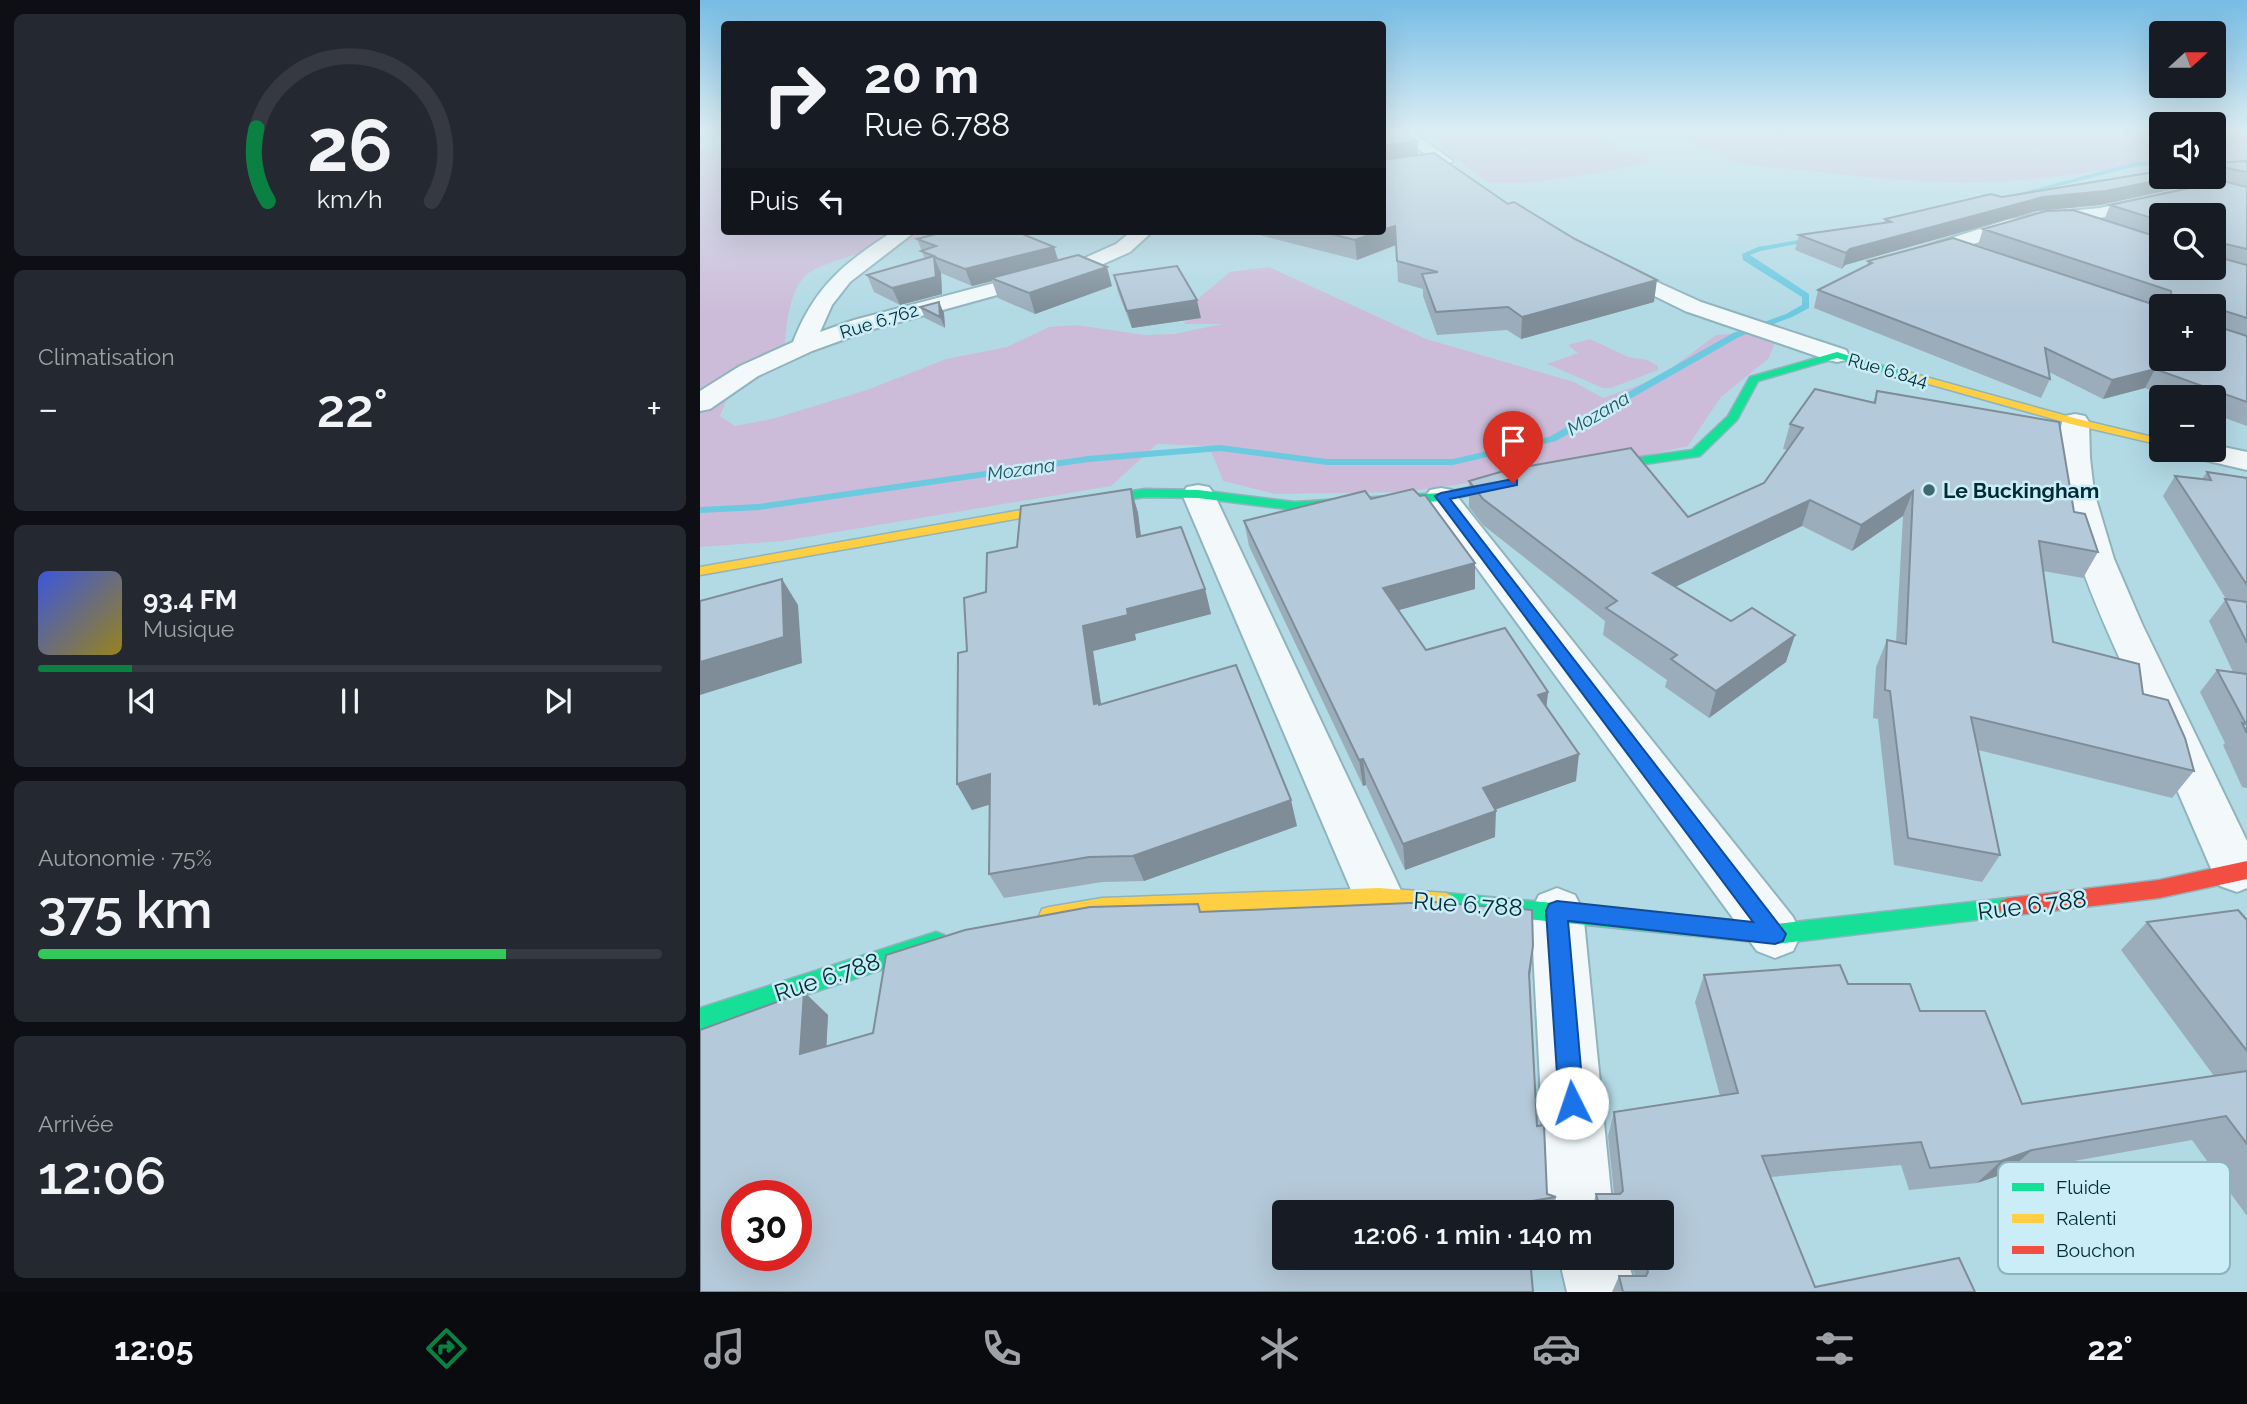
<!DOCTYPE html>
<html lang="fr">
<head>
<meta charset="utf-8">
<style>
	:root { --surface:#171b24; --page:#242831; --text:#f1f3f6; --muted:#9ea1a6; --line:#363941; --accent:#0b8043 }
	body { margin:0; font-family:Raleway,sans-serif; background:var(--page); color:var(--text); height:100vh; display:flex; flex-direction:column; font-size:26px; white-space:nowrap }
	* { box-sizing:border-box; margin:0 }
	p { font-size:23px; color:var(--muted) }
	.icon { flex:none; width:38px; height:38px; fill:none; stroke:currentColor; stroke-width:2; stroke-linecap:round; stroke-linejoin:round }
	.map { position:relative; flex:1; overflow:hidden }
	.side { display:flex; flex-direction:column; gap:14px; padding:14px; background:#0d0f14; width:700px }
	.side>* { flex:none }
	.guide { position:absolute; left:21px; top:21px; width:665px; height:214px; border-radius:7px; box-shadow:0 7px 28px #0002; background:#171b24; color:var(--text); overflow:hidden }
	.needle { width:46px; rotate:69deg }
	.fabs { position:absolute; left:1449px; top:21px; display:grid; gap:14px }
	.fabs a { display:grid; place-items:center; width:77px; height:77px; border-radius:7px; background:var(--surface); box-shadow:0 7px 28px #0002; font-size:35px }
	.speed { position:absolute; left:21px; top:1180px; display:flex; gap:14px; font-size:35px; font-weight:700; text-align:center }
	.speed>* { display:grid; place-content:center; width:91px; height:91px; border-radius:50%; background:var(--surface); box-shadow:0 7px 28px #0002; line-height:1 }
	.speed .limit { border:10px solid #d22; background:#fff; color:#111 }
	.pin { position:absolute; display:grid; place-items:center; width:60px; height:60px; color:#fff; margin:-72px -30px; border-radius:50% 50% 50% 0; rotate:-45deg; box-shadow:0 0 7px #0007 }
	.pin .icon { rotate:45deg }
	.me { position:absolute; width:77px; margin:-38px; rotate:356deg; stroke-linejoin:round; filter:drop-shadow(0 0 5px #0008) }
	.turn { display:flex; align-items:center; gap:24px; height:147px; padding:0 28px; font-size:32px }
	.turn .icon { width:91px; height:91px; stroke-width:2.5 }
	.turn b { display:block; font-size:49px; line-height:60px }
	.then { display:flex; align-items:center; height:66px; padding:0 28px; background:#0003; gap:14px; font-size:26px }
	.big { font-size:52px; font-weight:600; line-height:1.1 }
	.side .widget { flex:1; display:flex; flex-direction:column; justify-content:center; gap:10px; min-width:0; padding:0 24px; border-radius:10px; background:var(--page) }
	.side .dial { align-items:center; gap:0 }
	.dial svg { height:182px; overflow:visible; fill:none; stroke:var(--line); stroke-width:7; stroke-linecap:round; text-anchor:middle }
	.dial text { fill:var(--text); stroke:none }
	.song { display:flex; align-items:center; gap:21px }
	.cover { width:84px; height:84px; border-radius:10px; background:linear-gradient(135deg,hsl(230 70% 55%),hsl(50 70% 35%)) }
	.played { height:7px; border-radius:4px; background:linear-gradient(90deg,var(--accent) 15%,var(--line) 15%) }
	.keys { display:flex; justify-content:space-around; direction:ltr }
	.heat { display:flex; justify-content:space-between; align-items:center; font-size:38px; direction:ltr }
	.charge { height:10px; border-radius:5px; background:linear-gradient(90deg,#34c759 75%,var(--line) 0) }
	.trip { position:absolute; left:572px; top:1200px; width:402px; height:70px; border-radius:7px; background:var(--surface); box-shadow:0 7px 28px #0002; font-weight:600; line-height:70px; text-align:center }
	.dock { display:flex; height:112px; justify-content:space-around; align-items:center; background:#090b0e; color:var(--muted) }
	.dock .icon { width:49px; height:49px }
	.dock .on { color:var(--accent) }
	.dock b { font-size:32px; color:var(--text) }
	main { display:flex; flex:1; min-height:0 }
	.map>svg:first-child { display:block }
	.green { fill:#ccbcd9 }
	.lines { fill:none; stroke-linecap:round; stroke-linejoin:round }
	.stream { fill:#6bc9e0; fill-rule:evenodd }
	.street-casing { stroke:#8fb4bd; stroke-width:4 }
	.fast-casing { stroke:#8fb4bd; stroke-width:3 }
	.slow-casing { stroke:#8fb4bd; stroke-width:3 }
	.jam-casing { stroke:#8fb4bd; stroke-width:3 }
	.street { fill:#f3f9fb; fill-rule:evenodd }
	.fast { fill:#16e098; fill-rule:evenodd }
	.slow { fill:#ffcf43; fill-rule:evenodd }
	.jam { fill:#f24e42; fill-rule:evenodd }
	.wall { fill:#9badbb; fill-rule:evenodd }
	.shaded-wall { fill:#7e8d98 }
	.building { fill:#b4c9d9; stroke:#7e8d98; stroke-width:2; fill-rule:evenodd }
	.route { fill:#1a73e8; stroke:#114b97; stroke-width:2 }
	.poi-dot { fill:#3e6973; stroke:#caedf7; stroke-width:2.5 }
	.labels { text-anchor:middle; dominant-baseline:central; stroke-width:5; stroke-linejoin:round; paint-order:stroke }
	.far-street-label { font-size:18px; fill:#002c36; stroke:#caedf7 }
	.far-water-label { font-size:19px; font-style:italic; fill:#255663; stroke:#caedf7 }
	.poi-label { font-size:21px; font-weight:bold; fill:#002c36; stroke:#caedf7; text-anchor:start }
	.near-street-label { font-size:24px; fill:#002c36; stroke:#caedf7 }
	.key { fill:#caedf7; stroke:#8db3bd; stroke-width:2 }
	.key-label { font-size:19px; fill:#002c36 }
</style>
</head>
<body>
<main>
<section class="side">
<div class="widget dial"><svg viewBox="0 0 100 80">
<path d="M14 69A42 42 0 1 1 86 69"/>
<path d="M14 69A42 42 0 0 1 9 37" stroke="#0b8043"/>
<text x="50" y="56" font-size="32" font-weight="700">26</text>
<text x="50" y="72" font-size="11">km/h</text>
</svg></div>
<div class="widget"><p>Climatisation</p>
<div class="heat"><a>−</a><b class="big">22°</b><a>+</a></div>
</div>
<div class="widget">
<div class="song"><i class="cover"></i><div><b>93.4 FM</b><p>Musique</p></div></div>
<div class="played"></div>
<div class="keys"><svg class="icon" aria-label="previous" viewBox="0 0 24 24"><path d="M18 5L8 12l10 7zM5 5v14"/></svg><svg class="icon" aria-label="pause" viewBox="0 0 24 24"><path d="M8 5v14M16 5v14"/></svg><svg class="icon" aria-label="next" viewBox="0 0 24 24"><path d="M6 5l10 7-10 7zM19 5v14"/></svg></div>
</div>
<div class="widget"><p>Autonomie · 75%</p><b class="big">375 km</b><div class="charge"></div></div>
<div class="widget"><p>Arrivée</p><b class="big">12:06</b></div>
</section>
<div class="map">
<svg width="1547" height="1292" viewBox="0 0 1547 1292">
	<rect width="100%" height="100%" fill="#b2dae5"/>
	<g class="green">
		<polygon points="719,130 858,130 912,144 951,161 904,172 826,183 789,183 744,150 738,138"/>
		<polygon points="967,130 1461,130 1461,164 1336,179 1265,183 1188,179 1040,164"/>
		<polygon points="1547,130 1547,160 1514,158 1514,130"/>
		<path d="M 24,148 L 24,231 L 249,231 C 219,240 124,257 105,276 C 88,293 86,330 84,353 L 30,391 L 20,416 L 35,426 L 72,419 L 167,390 L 246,359 L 307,347 L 349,327 L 376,325 L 445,335 L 474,334 L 523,324 L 484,324 L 499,298 L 530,272 L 569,267 L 726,339 L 874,382 L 903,398 L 958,378 L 1016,335 L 1043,333 L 1076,340 L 1069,358 L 1021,397 L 988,446 L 908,464 L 704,492 L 575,494 L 523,481 L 509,446 L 457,444 L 411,486 L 83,541 L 0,547 L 0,151 Z"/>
		<polygon points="890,339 928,357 947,360 958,366 958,370 911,388 903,388 847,364 878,353 868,345"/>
	</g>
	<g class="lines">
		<g class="stream">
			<polygon points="1461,161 1461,165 1437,166 1292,203 1289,201 1437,162"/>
			<polygon points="1116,237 1118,240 1060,251 1050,255 1109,294 1109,308 1092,317 1039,337 856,441 753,465 627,465 520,451 388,462 59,510 0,513 0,507 59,504 388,456 520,445 627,459 753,459 849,437 1033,333 1086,314 1102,305 1102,297 1043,260 1042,254 1058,247"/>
		</g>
		<g class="street-casing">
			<g id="street">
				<polygon points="693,130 710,130 753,161 745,166 682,176 682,166 731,158"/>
				<polygon points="1516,183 1547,191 1547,201 1516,193 1400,218 1338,224 1212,263 1205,261 1202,257 1205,253 1307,220 1338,214 1400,208"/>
				<path d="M 194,231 L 216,231 L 150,282 L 132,305 L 120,332 L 154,320 L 378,261 L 416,244 L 432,231 L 453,231 L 430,252 L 392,269 L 170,330 L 112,351 L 58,376 L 10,409 L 0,411 L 0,391 L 40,366 L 93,342 C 115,286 145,262 194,231 Z"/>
				<polygon points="911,261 1001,302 1146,350 1149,355 1146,360 1137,362 1128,360 985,311 904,271 901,267 904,263"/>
				<path d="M 1375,414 L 1385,416 L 1389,422 L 1390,458 L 1394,492 L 1414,559 L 1442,624 L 1547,841 L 1547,888 L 1537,892 L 1520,886 L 1512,871 C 1486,811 1460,750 1434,690 C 1400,614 1358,532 1360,447 C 1361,436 1359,425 1365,416 Z"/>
				<polygon points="1514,445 1547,452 1547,470 1487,456 1482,450 1514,450"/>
				<polygon points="498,485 509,487 514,494 704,897 697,913 679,919 661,913 654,897 482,494 487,487"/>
				<polygon points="741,488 752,490 1093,917 1101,934 1093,951 1075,958 1057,951 725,497 730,490"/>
				<polygon points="857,888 875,895 883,911 913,1213 847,1213 831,911 839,895"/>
				<polygon points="859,1258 927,1258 937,1292 867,1292"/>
			</g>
		</g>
		<g class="fast-casing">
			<g id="fast">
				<polygon points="1137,352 1209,374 1204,377 1137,358 1058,381 1037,420 1000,456 890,472 884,468 890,464 992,450 1028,416 1050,377"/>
				<polygon points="821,477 827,481 825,484 741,501 595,510 498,498 445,497 406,503 400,499 406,495 445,489 498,490 595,502 741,493"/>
				<polygon points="746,893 1075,924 1308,898 1315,901 1318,907 1315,913 1308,916 1075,944 746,911 739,908 736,902 739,896"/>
				<polygon points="236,932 244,935 247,942 244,949 0,1030 0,1008"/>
			</g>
		</g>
		<g class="slow-casing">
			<g id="slow">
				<polygon points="1204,371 1378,419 1461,439 1461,445 1371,424 1200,376 1199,374"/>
				<polygon points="406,495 411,496 411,502 0,575 0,567"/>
				<polygon points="679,888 746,893 753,896 756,902 753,908 746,911 679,906 402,916 349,925 342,923 339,916 342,909 349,907 402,898"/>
			</g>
		</g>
		<g class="jam-casing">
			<polygon id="jam" points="1547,861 1547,879 1459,898 1308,916 1301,913 1298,907 1301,901 1308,898 1459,880"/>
		</g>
		<use href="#street" class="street"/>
		<use href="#fast" class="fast"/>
		<use href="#slow" class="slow"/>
		<use href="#jam" class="jam"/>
	</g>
	<g class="wall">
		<polygon points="718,155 808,204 954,302 821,339 807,330 737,335 723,296 723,289 698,282 696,245 657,260 544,231 682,231"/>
		<path d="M 1547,161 L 1547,426 L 1514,414 L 1514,397 L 1469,397 L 1445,388 L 1403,399 L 1349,372 L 1350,379 L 1341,398 L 1114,308 L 1118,290 L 1167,265 L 1168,261 L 1338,266 L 1278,245 L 1283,229 L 1404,220 L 1410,205 L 1521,182 L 1515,180 L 1400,205 L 1337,211 L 1145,265 L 1142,269 L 1095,250 L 1099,235 L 1184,223 L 1185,219 L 1302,197 L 1514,163 ZM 1461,215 L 1514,268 L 1461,268 ZM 1461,306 L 1514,306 L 1461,359 Z"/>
		<polygon points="217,239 354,247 358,260 412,286 335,314 298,298 292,281 272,286 241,273 242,294 200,305 174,292 167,275 225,259"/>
		<polygon points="414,275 501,318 432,328 418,292"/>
		<polygon points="220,307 244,313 245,328 225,318"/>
		<polygon points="1177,391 1374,512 1398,552 1383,578 1343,571 1353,642 1443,694 1494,771 1472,798 1278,750 1300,855 1282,882 1194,865 1178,719 1173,718 1176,667 1187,640 1196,642 1203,516 1152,551 1102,526 975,587 1086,662 1009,718 965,687 967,680 903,635 905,621 783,525 769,507 769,481 988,517 1064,483 1088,450 1083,449 1090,424 1173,403"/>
		<polygon points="1507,472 1547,478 1547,788 1542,787 1523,745 1525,743 1500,692 1517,670 1533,672 1509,621 1526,599 1463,496 1475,476 1502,479"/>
		<polygon points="431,489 438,513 441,536 505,589 511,614 435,634 436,640 393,651 401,705 597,826 444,881 402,882 304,898 289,874 290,804 272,810 257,784 267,651 286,592 317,547"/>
		<polygon points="671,499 775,563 775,589 698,610 726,650 848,692 846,707 876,781 795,809 795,837 705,870 666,785 663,786 549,546 544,521"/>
		<polygon points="498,904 501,912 833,946 829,982 837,1126 847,1194 856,1197 853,1213 584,1213 0,1292 104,992 128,1015 126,1047 173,1033"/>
		<polygon points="1547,920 1547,1216 1492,1140 1306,1173 1277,1183 1209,1190 1201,1165 1071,1177 1115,1287 1275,1292 912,1292 919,1276 935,1276 929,1258 962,1258 962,1213 891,1213 896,1194 914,1194 908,1136 914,1112 1020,1096 995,1002 1004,975 1148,984 1220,1011 1322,1104 1514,1076 1421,950 1447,922"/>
	</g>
	<g class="shaded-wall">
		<polygon points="717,141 718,158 682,163 682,146"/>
		<polygon points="1522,167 1515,180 1400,205 1337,211 1145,265 1142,269 1146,253 1150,249 1343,197 1474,177 1514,177 1514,168"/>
		<polygon points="695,226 696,245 657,260 655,240 682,231"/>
		<polygon points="354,247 359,263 291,278 292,281 272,286 265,269"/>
		<polygon points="1520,249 1514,261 1514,250"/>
		<polygon points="234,257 241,273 242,294 200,305 192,288"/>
		<polygon points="407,267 412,286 335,314 329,293"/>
		<polygon points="957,280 954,302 821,339 822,317"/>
		<polygon points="497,300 501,318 432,328 427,311"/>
		<polygon points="239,302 244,313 245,328 240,317"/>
		<polygon points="1455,369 1445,388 1403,399 1412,380"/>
		<polygon points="431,489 438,513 444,561 437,537"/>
		<polygon points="1213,491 1203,516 1152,551 1161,525"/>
		<polygon points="1110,500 1102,526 948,600 953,573"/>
		<polygon points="775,563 775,589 685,614 683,588"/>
		<polygon points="82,579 98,605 102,663 0,695 0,662"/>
		<polygon points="505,589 511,614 435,634 436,640 393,651 402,710 394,704 383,626 427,609"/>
		<polygon points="1095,635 1086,662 1009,718 1016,691"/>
		<polygon points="848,692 845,719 838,695"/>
		<polygon points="879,754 876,781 783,814 783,788"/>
		<polygon points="663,759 666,785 663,786 659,760"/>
		<polygon points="290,774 305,800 272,810 257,784"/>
		<polygon points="591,800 597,826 444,881 433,856"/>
		<polygon points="796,811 795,837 705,870 703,844"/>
		<polygon points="833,946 831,969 827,997 829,973"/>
		<polygon points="104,992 128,1015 125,1076 100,1054"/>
		<polygon points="1332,1150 1306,1173 1277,1183 1301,1161"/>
	</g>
	<g class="building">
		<polygon points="682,130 702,130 717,141 682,146"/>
		<polygon points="734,153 808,204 814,202 875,239 957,280 822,317 808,307 736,312 722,274 738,272 697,261 695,226 682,230 682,160"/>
		<polygon points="1547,161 1547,172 1522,167 1514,168 1514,163"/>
		<polygon points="1461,171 1461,177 1474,177 1406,191 1343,197 1150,249 1146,253 1099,235 1191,222 1185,219 1291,194 1302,197"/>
		<polygon points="1523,181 1547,187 1547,249 1521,243 1520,249 1514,250 1514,215 1461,215 1461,221 1410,205"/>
		<polygon points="1373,210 1461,238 1461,268 1514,268 1514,256 1547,265 1547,318 1522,310 1522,328 1547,336 1547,402 1455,369 1412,380 1345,348 1350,379 1118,290 1172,263 1168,261 1253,238 1461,307 1461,359 1514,359 1514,306 1472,306 1471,291 1283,229 1346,211"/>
		<polygon points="247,231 315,231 354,247 265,269 234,257 236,277 192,288 167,275 234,256 221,251 236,246 217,239"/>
		<polygon points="619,231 680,231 655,240"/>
		<polygon points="378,255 407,267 329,293 291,278"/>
		<polygon points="477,266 497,300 427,311 414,275"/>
		<polygon points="239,302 240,317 220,307"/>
		<polygon points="1115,389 1175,403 1177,391 1359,422 1374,512 1385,514 1398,552 1339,541 1353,642 1439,664 1443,694 1468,700 1485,738 1494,771 1271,717 1300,855 1208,838 1190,691 1185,690 1187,640 1206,644 1213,491 1161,525 1110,500 953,573 1031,621 1052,608 1095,635 1016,691 971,659 977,655 906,608 917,601 783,499 769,481 807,470 931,448 988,517 1064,483 1103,428 1090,424"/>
		<polygon points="1507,472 1547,478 1547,585 1475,476 1511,480"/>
		<polygon points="431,489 437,537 481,527 505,589 427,609 428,615 383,626 394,704 399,703 399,705 536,665 591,800 433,856 389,857 289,874 290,774 257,784 258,653 267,651 264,598 286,592 287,553 317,547 321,506"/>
		<polygon points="713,489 720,496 725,495 775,563 683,588 726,650 805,628 848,692 838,695 879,754 783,788 796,811 703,844 663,759 659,760 544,521 665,491 671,499"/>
		<polygon points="82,579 84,637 0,662 0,601"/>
		<polygon points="1525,599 1547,602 1547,643"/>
		<polygon points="1517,670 1547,674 1547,733 1542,723 1546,724"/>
		<path d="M 733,902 L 832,910 L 833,946 L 829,973 L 837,1126 L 844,1125 L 847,1194 L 856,1197 L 825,1202 L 826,1213 L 584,1213 L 584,1258 L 830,1258 L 833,1292 L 0,1292 L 0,1030 L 104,992 L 100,1054 L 173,1033 L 186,955 L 265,930 L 390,907 L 498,904 L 500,912 ZM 37,1195 L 96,1195 L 96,1255 L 37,1255 Z"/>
		<polygon points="1538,910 1547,920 1547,1051 1447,922"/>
		<polygon points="1140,965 1148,984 1210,984 1220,1011 1285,1011 1322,1104 1547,1071 1547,1144 1526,1116 1332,1150 1301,1161 1230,1168 1221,1142 1062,1156 1115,1287 1259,1258 1275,1292 923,1292 919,1276 946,1276 948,1272 944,1258 962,1258 962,1213 901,1213 896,1194 920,1194 923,1191 914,1112 1038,1093 1004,975"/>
	</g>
	<linearGradient id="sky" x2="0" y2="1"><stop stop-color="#76bce5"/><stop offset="0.42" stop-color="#dceef3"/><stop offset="1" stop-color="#dceef3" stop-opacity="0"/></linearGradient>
	<rect width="1547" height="311" fill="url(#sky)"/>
	<polygon class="route" points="813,479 817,480 817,485 750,499 1086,934 1083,941 1075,944 868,921 884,1103 881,1112 872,1115 863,1112 859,1103 846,911 849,904 857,901 1053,922 735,496 741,493"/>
	<circle class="poi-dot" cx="1229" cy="490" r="7"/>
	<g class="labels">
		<g class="far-street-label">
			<text transform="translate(179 321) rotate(-17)">Rue 6.762</text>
			<text transform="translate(1188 370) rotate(16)">Rue 6.844</text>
		</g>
		<g class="far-water-label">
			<text transform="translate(898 413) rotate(-30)">Mozana</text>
			<text transform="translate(321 469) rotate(-8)">Mozana</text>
		</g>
		<g class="poi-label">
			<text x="1243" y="490">Le Buckingham</text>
		</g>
		<g class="near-street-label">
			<text transform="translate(768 904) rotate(4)">Rue 6.788</text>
			<text transform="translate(1332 905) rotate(-7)">Rue 6.788</text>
			<text transform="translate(127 977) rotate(-18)">Rue 6.788</text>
		</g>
	</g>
	<rect x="1298" y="1162" width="232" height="112" rx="10" class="key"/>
	<rect x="1312" y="1183" width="32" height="8" fill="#16e098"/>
	<rect x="1312" y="1214" width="32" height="9" fill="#ffcf43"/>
	<rect x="1312" y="1246" width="32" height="8" fill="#f24e42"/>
	<g class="key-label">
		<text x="1356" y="1194">Fluide</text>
		<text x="1356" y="1225">Ralenti</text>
		<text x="1356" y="1257">Bouchon</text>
	</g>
</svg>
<div class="fabs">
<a><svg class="needle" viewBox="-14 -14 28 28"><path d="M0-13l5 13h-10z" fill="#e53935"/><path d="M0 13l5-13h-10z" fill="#9ea1a6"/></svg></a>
<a><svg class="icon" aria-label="sound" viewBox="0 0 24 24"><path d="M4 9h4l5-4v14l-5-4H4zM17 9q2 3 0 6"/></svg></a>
<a><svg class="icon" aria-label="search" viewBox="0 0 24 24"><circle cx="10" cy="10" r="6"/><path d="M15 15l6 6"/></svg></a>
<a>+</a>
<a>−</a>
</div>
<div class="speed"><div class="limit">30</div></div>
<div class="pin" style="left:813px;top:483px;background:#d93025"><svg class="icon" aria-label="arrive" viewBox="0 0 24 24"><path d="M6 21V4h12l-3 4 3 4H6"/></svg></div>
<svg class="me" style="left:872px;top:1103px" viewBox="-20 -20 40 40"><circle r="19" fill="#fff"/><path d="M0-13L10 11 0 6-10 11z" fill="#1a73e8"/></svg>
<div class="trip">12:06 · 1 min · 140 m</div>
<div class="guide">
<div class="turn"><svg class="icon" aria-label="right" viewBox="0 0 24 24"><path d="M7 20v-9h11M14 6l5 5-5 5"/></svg><div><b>20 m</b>Rue 6.788</div></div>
<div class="then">Puis<svg class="icon" aria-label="left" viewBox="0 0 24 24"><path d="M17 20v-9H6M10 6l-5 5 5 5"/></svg></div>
</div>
</div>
</main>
<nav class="dock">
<b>12:05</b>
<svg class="icon on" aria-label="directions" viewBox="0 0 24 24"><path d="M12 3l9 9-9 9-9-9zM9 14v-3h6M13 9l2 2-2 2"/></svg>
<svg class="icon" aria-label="music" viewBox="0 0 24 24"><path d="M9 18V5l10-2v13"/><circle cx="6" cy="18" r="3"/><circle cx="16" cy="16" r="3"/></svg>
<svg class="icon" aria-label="phone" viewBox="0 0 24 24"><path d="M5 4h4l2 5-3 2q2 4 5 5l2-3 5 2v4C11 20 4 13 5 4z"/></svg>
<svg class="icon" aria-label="climate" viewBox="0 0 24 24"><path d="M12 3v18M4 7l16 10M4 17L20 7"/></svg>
<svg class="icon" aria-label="car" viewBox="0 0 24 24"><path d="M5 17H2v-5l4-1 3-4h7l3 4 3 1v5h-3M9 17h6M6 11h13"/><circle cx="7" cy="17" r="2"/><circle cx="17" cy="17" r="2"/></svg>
<svg class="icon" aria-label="filters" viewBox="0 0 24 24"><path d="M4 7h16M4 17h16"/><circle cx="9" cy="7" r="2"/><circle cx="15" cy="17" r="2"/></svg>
<b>22°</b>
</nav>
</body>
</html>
